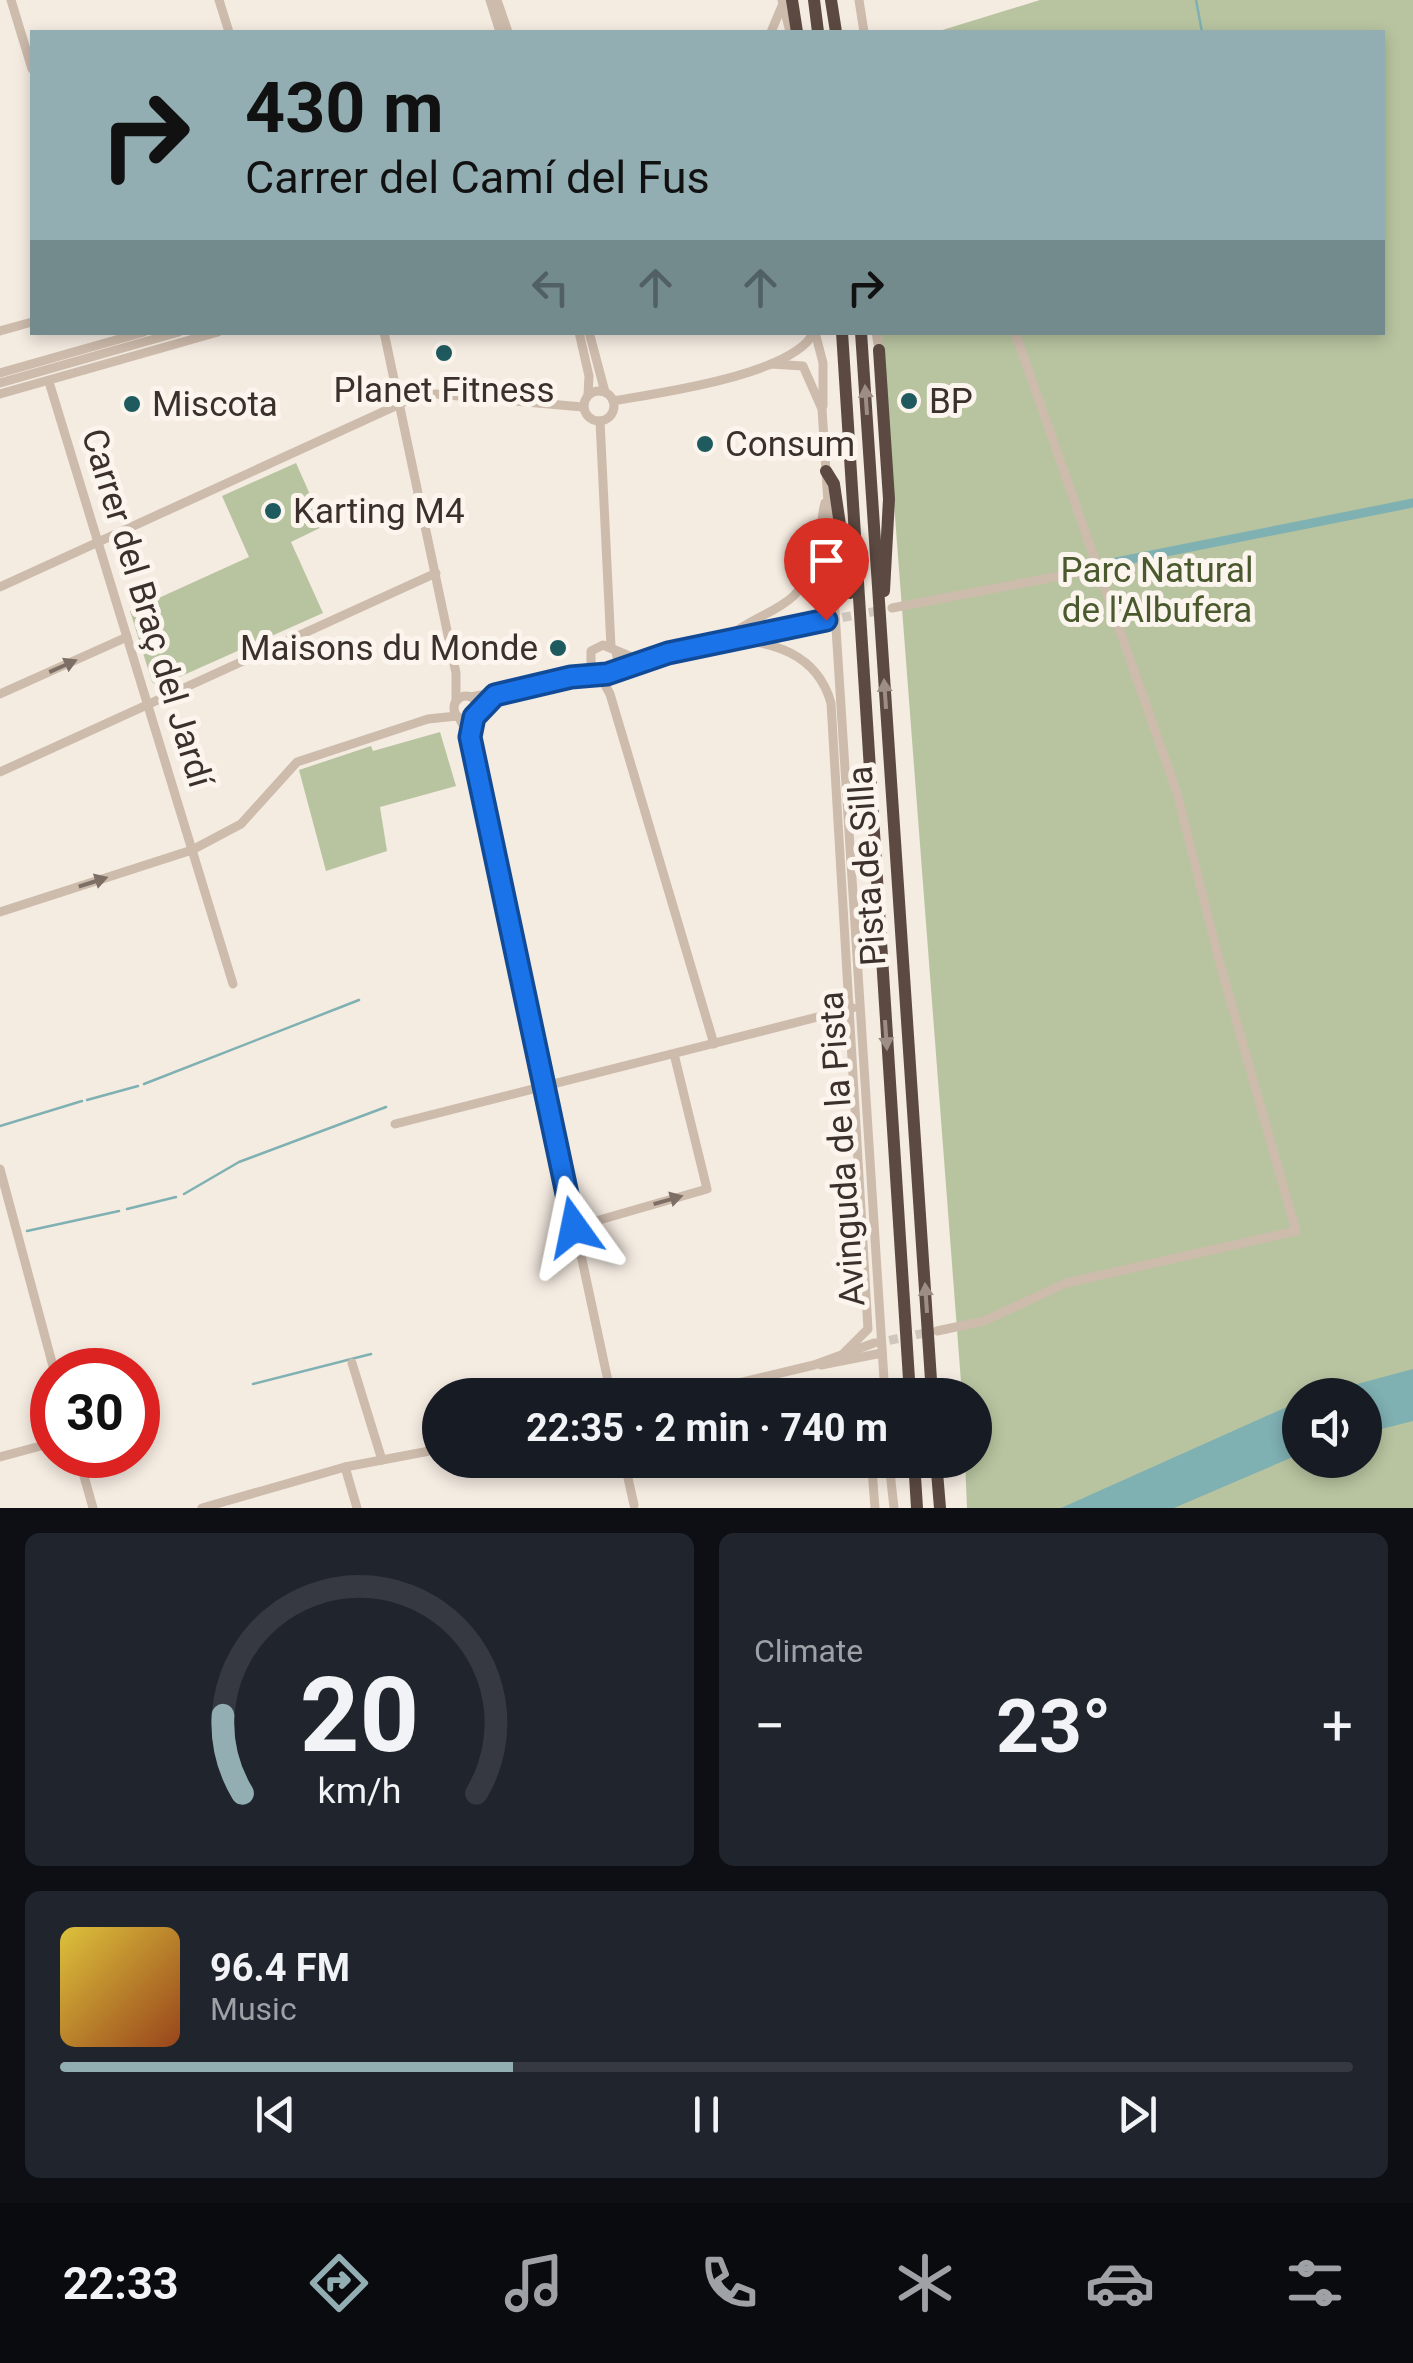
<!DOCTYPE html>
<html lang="en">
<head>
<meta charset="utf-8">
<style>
	:root { --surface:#171b24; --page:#20242c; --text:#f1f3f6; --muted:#9ea1a6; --line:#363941; --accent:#92aeb2 }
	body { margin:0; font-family:Roboto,sans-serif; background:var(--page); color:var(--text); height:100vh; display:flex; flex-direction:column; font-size:38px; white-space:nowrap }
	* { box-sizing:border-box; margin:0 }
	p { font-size:32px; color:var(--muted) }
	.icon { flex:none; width:55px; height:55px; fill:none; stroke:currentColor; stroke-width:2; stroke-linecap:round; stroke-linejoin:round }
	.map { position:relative; height:1508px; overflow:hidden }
	.side { display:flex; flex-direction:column; gap:25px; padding:25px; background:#0d0f14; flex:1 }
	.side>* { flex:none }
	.top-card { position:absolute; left:30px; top:30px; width:1355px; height:305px; border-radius:0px; box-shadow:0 5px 15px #0003; background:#92aeb2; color:#111; overflow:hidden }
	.buttons { position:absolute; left:1282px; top:1378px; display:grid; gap:20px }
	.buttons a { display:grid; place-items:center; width:100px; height:100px; border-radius:50%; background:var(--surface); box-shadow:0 5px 15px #0003; font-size:50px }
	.speed { position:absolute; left:30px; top:1348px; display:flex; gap:20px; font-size:50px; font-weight:700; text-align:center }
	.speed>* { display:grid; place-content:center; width:130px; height:130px; border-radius:50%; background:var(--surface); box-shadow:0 5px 15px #0003; line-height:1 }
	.speed .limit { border:15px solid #d22; background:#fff; color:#111 }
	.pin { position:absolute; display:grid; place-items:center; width:85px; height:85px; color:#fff; margin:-102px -42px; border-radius:50% 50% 50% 0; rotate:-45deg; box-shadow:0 0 10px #0007 }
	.pin .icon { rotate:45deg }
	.me { position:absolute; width:110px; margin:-55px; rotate:348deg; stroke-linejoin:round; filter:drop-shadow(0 0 8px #0008) }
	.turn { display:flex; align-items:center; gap:35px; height:210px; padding:0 50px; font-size:45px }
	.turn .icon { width:130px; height:130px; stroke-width:2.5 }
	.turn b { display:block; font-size:70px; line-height:85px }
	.lanes { display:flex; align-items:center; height:95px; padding:0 50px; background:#0003; justify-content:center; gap:50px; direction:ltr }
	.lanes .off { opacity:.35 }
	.big { font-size:75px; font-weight:700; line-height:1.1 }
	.side .tile { flex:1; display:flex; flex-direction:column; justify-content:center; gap:15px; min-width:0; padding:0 35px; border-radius:15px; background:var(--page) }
	.side .dial { align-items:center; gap:0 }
	.dial svg { height:260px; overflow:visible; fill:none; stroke:var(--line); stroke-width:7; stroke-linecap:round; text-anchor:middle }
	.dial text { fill:var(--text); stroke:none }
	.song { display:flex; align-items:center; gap:30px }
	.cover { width:120px; height:120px; border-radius:15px; background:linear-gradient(135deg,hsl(50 70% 55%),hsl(20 70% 35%)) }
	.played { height:10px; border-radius:5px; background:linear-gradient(90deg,var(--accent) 35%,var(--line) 35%) }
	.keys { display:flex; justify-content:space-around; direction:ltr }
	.heat { display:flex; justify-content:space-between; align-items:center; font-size:55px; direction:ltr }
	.side .tiles { flex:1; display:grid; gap:25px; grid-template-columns:1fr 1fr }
	.tile:last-child { grid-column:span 2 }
	.trip { position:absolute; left:422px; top:1378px; width:570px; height:100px; border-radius:50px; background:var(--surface); box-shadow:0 5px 15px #0003; font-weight:700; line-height:100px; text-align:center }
	.dock { display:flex; height:160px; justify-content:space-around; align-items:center; background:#090b0e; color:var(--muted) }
	.dock .icon { width:70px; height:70px }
	.dock .selected { color:var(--accent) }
	.dock b { font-size:45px; color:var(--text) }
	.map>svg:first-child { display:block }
	.green { fill:#b8c4a0; fill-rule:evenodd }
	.water { fill:#7fb0b2 }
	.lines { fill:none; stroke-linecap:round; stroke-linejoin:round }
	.stream { stroke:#7fb0b2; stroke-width:2.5 }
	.canal { stroke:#7fb0b2; stroke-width:9 }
	.minor-tunnel { stroke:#cfc6bd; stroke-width:9; stroke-dasharray:9 4.5; stroke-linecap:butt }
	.minor { stroke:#cdbbac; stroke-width:9 }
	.highway { stroke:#5c4a42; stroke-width:12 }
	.oneway { fill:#9c8e87 }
	.oneway2 { fill:#7d6f65 }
	.route-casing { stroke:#114b97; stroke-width:25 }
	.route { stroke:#1a73e8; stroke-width:18 }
	.poi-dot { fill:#1f5a5e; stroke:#fbf5ee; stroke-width:4 }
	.labels { text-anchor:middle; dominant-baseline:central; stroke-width:10; stroke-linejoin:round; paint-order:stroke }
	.poi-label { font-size:35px; fill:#3b302b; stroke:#fbf5ee; text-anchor:start }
	.park-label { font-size:35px; fill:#4a5a2e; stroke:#fbf5ee }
	.street-label { font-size:35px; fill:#3b302b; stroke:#fbf5ee }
</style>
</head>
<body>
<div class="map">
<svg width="1413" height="1508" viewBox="0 0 1413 1508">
	<rect width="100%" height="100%" fill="#f4ebe1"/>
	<g class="green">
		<path d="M 1040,0 L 1413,0 L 1413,1508 L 967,1508 L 965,1460 L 975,1460 L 975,1395 L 962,1395 L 881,333 L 1382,332 L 1382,32 L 936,32 ZM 1300,1395 L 1365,1395 L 1365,1460 L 1300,1460 Z"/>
		<polygon points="296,463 324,526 291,542 323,613 159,686 152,682 130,611 249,557 222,496"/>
		<polygon points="440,732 456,786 380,807 387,851 326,871 299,770 371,746 373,751"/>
	</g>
	<g class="water">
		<polygon points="1413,1369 1413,1421 1365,1433 1365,1395 1316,1395"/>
		<polygon points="1300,1401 1300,1454 1174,1508 1061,1508"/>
	</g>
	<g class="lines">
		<g class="stream">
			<polyline points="1196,0 1202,32"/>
			<polyline points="144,1084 359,1000"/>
			<polyline points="87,1100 138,1086"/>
			<polyline points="0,1126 82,1101"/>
			<polyline points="184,1194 239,1162 386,1107"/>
			<polyline points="127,1209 176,1197"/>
			<polyline points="27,1231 119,1211"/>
			<polyline points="253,1384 371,1354"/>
		</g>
		<polyline class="canal" points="1116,562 1413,503"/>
		<g class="minor-tunnel">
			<polyline points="829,620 883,610"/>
			<polyline points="876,1343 930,1332"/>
		</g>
		<g class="minor">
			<polyline points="11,0 32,69"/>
			<polyline points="219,0 229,32"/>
			<polyline points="490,0 500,32"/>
			<polyline points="497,0 508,32"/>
			<polyline points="782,0 790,32"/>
			<polyline points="859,0 864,32"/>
			<polyline points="771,32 782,6"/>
			<polyline points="0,331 32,322"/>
			<polyline points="384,332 456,673 456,700"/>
			<polyline points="579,332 589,376 588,395"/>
			<polyline points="589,332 605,392"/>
			<polyline points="815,332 823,363 823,406"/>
			<polyline points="876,332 879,350"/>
			<polyline points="771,364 803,366 822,409 885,1395"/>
			<polyline points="0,373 144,332"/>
			<polyline points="49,382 233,984"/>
			<polyline points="0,383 179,332"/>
			<circle cx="599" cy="406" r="15"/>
			<polyline points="0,394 218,332"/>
			<path d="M 613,401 C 658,393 794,375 814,332"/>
			<polyline points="600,421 611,647"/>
			<polyline points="0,587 424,393 583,407"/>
			<polyline points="892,608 1097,569"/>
			<polyline points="743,636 826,620"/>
			<path d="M 726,639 C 772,641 817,653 831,703 L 868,1329 L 842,1355"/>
			<path d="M 726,639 C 761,608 798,614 817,557 C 823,539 820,520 825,503"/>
			<polyline points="616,651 618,663 611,672 599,674 591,668 591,651 603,645 639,660"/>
			<polyline points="615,669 728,639"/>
			<polyline points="599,674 610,694 714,1044"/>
			<polyline points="0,694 127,637"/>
			<circle cx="466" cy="708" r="12"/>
			<polyline points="471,697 596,672"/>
			<polyline points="459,718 470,737 611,1395"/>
			<polyline points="0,772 436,573"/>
			<polyline points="0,912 192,850 241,824 297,762 428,719 457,716"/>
			<polyline points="395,1124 853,1008"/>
			<polyline points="0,1169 54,1370"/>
			<polyline points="575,1227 707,1189 674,1054"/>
			<polyline points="937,1331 984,1321 1066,1283 1296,1231 1219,960 1177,793 1015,332"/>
			<polyline points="352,1363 382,1460"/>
			<polyline points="821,1365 882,1353"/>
			<polyline points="688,1395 814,1365 874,1343"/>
			<polyline points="78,1455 93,1508"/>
			<polyline points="0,1457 52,1443"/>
			<polyline points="624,1460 634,1505"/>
			<polyline points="889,1463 894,1508"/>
			<polyline points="345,1467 357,1508"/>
			<polyline points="202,1508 345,1467 440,1449"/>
			<polyline points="875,1508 872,1470 889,1465"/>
		</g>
		<g class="highway">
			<polyline points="792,0 797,32"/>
			<polyline points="814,0 818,32"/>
			<polyline points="831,0 836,32"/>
			<polyline points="842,332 910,1395"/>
			<polyline points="861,332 932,1395"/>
			<polyline points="879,350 889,499 884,591"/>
			<polyline points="826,471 834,484 850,593"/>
			<polyline points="914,1460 917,1508"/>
			<polyline points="936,1460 940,1508"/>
		</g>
	</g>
	<defs><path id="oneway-solid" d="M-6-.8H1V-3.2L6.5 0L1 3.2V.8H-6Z" transform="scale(2.5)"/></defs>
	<g class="oneway">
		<use href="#oneway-solid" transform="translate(866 400) rotate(-94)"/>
		<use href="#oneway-solid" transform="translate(885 694) rotate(-94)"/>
		<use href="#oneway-solid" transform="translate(886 1035) rotate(86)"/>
		<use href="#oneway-solid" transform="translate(926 1298) rotate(-94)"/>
	</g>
	<g class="oneway2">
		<use href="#oneway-solid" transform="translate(63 666) rotate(-24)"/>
		<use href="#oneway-solid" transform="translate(93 882) rotate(-18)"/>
		<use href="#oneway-solid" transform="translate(668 1200) rotate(-16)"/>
	</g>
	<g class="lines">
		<g class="route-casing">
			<polyline id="route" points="574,1227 470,737 474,717 495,695 571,677 607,674 668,653 826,620"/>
		</g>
		<use href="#route" class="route"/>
	</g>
	<g class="poi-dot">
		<circle cx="444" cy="353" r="10"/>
		<circle cx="909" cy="401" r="10"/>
		<circle cx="132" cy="404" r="10"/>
		<circle cx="705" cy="444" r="10"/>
		<circle cx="273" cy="511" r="10"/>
		<circle cx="558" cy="648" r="10"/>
	</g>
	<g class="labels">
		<g class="poi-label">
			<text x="444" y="390" text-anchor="middle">Planet Fitness</text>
			<text x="929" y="401">BP</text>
			<text x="152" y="404">Miscota</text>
			<text x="725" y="444">Consum</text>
			<text x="293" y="511">Karting M4</text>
			<text x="538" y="648" text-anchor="end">Maisons du Monde</text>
		</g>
		<g class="park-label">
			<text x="1157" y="570">Parc Natural<tspan x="1157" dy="40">de l'Albufera</tspan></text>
		</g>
		<g class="street-label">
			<text transform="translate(147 608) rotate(73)">Carrer del Braç del Jardí</text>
			<text transform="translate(867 866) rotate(-94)">Pista de Silla</text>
			<text transform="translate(842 1149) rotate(-94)">Avinguda de la Pista</text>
		</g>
	</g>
</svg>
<div class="buttons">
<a><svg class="icon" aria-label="sound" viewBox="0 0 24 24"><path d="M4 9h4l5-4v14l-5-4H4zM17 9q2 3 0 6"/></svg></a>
</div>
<div class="speed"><div class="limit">30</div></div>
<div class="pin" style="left:826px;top:620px;background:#d93025"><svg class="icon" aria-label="arrive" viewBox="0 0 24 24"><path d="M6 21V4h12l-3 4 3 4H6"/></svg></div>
<svg class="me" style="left:574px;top:1227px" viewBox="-20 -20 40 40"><path d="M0-17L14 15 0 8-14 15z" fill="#1a73e8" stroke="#fff" stroke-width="4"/></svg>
<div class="trip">22:35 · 2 min · 740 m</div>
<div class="top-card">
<div class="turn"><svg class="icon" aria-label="right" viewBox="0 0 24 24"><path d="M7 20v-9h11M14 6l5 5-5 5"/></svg><div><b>430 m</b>Carrer del Camí del Fus</div></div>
<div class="lanes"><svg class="icon off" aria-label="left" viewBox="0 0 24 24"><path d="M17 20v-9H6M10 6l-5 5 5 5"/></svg><svg class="icon off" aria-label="ahead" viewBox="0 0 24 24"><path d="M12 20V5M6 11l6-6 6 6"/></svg><svg class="icon off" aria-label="ahead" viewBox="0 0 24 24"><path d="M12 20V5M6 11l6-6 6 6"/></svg><svg class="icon" aria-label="right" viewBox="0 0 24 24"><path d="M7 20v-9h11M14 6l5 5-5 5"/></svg></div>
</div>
</div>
<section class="side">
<div class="tiles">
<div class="tile dial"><svg viewBox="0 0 100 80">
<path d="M14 69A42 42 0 1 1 86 69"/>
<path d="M14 69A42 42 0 0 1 8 45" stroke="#92aeb2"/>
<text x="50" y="56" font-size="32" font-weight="700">20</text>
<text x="50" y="72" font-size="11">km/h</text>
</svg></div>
<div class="tile"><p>Climate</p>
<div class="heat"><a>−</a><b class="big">23°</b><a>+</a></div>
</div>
<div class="tile">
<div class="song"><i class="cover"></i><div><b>96.4 FM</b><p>Music</p></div></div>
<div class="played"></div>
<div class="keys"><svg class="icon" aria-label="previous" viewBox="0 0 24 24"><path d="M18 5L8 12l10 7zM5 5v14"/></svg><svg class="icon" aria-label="pause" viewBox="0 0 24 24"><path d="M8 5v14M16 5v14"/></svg><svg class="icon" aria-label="next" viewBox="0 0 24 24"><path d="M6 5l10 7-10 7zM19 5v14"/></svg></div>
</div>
</div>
</section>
<nav class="dock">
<b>22:33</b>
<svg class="icon selected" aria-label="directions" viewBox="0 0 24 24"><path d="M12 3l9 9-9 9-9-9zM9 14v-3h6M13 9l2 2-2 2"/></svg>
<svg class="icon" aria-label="music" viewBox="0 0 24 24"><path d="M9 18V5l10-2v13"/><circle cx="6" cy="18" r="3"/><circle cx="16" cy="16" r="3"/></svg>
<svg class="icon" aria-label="phone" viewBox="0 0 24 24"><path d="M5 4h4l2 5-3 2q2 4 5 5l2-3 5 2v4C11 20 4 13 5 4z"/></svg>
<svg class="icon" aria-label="climate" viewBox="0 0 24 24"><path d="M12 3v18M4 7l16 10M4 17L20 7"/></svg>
<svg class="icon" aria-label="car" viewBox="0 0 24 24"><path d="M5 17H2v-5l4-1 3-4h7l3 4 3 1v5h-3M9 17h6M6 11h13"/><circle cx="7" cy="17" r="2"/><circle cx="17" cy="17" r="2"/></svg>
<svg class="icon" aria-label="filters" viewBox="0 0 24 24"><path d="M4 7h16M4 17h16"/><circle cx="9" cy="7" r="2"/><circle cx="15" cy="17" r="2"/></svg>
</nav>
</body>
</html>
